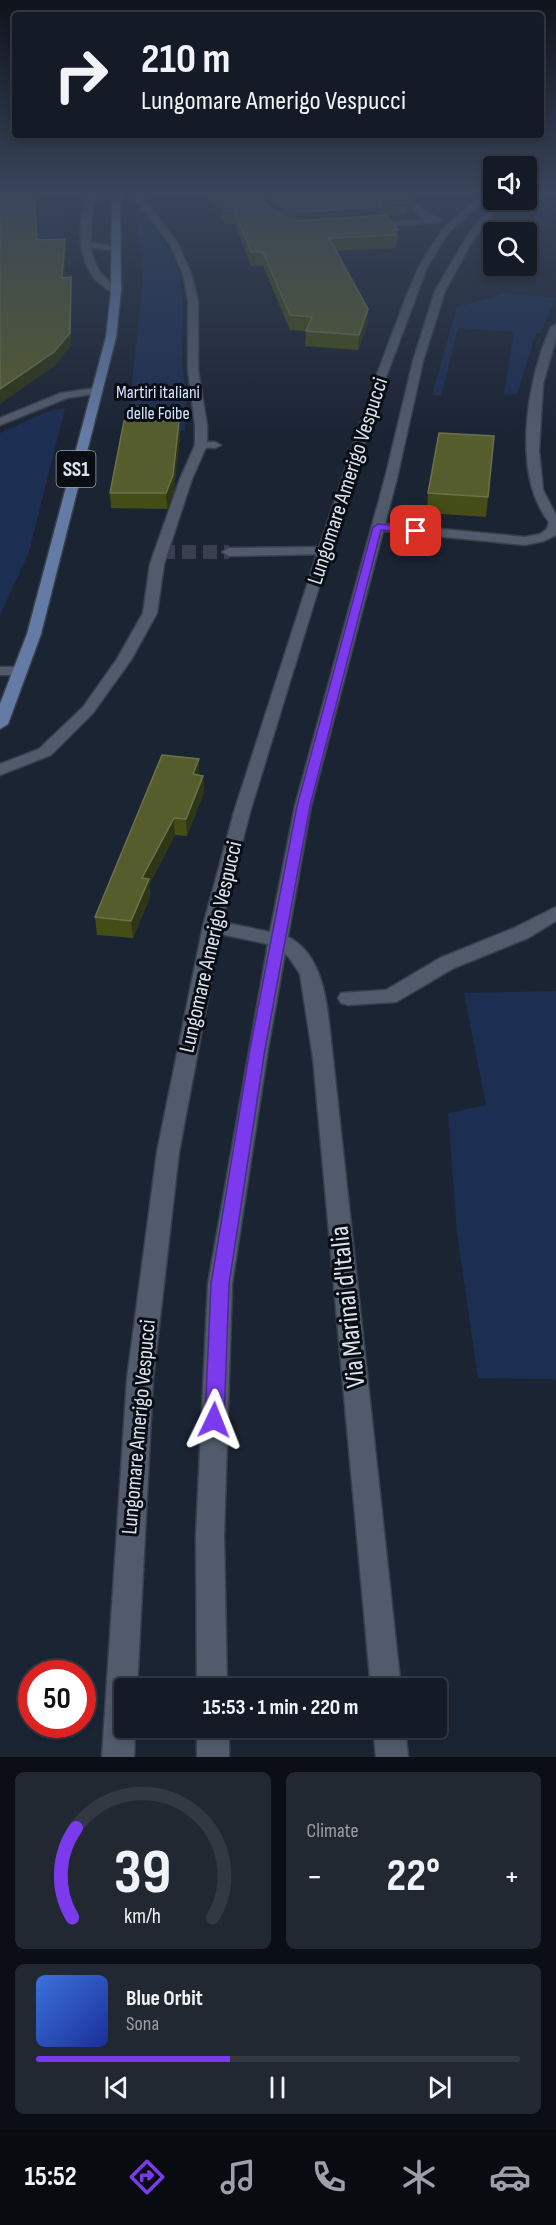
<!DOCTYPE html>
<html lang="en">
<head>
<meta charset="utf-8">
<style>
	:root { --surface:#141b26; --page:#212832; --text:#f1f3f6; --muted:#9da1a7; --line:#333943; --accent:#7c3aed }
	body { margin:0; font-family:"Sofia Sans Condensed",sans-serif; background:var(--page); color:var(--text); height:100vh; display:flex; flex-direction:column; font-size:22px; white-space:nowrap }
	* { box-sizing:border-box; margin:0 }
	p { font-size:20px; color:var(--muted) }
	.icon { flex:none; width:33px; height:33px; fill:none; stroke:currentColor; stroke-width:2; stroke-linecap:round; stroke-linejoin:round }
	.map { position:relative; height:1757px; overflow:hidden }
	.sheet { display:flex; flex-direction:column; gap:15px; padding:15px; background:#0b0f15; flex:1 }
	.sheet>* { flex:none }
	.top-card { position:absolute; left:12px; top:12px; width:532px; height:126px; border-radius:6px; box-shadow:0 3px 9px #0003,0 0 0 2px var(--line); background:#141b26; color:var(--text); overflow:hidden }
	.tools { position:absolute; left:483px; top:156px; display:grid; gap:12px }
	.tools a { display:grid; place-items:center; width:54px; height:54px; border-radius:6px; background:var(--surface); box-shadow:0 3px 9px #0003,0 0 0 2px var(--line); font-size:30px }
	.speed { position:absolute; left:18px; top:1660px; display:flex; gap:12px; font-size:30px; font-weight:700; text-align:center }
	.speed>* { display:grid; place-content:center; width:78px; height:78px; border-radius:50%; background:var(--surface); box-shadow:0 3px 9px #0003,0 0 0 2px var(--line); line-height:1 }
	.speed .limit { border:9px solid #d22; background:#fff; color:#111 }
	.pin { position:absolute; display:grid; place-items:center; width:51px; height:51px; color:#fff; margin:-26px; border-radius:12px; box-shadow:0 3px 9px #0006 }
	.me { position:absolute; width:66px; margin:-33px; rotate:2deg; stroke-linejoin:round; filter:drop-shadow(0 0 4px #0008) }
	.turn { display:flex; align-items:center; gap:21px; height:126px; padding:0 30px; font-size:27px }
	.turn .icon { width:78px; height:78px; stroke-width:2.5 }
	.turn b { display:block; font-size:42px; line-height:51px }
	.big { font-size:45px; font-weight:700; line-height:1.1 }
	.sheet .tile { flex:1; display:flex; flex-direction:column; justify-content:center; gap:9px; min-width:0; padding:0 21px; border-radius:9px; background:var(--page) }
	.sheet .dial { align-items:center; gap:0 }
	.dial svg { height:156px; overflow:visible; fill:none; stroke:var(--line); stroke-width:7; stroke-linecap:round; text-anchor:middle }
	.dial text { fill:var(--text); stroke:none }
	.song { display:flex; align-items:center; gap:18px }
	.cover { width:72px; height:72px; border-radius:9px; background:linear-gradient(135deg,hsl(220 70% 55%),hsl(230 70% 35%)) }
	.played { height:6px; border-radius:3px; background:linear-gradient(90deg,var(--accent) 40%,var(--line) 40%) }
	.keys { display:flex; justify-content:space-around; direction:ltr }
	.heat { display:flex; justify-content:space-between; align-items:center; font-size:33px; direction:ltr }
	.sheet .tiles { flex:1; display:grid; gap:15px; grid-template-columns:1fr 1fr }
	.tile:last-child { grid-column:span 2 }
	.trip { position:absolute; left:114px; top:1678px; width:333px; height:60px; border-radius:6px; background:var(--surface); box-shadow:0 3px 9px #0003,0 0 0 2px var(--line); font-weight:700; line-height:60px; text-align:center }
	.menu { display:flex; height:96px; justify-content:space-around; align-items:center; background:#080b0f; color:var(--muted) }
	.menu .icon { width:42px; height:42px }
	.menu .on { color:var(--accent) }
	.menu b { font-size:27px; color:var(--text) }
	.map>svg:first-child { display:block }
	.green { fill:#1c2e51 }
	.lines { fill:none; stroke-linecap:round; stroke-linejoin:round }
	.minor-tunnel { stroke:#38404f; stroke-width:14; stroke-dasharray:14 7; stroke-linecap:butt }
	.pedestrian-casing { stroke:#39404d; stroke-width:3 }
	.minor-casing { stroke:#39404d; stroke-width:3 }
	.secondary-casing { stroke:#39404d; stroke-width:3 }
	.primary-casing { stroke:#39404d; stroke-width:3 }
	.pedestrian { fill:#515b6c; fill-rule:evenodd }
	.minor { fill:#515b6c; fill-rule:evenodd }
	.secondary { fill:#515b6c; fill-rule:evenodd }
	.primary { fill:#647ba6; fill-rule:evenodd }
	.wall { fill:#454d16 }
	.shaded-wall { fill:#2e3618 }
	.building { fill:#565d2d; stroke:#6b724b; stroke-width:1.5 }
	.route { fill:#7c3aed; stroke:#51269a; stroke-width:1.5 }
	.labels { text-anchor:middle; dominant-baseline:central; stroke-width:6; stroke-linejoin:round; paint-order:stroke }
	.far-park-label { font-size:18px; fill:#d2e2ff; stroke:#090d14 }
	.shield { fill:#090d14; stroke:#9da2ac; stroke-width:1.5 }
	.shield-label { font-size:21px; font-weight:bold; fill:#dce2ed }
	.street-label { font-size:22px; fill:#dce2ed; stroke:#090d14 }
	.near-street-label { font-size:27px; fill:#dce2ed; stroke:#090d14 }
</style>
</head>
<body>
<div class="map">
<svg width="556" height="1757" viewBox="0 0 556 1757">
	<rect width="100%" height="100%" fill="#1b2433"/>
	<g class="green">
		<polygon points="62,213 64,237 22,239 22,215"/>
		<polygon points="146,216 172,254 179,273 183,303 182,363 186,392 185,431 127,431 143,276 136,217"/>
		<polygon points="506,293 556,298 541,333 536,333 517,394 504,394 514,332 458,328 441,396 432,395 457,307"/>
		<polygon points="65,408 29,552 0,615 0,433 49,411"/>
		<polygon points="556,991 556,1379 478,1378 457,1233 448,1113 486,1105 464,993"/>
	</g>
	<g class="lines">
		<polyline class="minor-tunnel" points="161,552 229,552"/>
		<g class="pedestrian-casing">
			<g id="pedestrian">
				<polygon points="201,442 215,442 221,445 215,448 197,447 195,445"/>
				<polygon points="556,907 556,921 528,938 454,968 396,1002 348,1005 341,1003 338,998 341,993 386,990 440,958 514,928"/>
			</g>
		</g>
		<g class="minor-casing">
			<g id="minor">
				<polygon points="179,190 216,190 212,192 183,192"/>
				<polygon points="395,190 403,190 427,213 443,220 439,222 367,228 366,226 370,224 427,219 421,217"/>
				<polygon points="133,192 139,192 178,244 191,274 198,301 198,370 207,425 207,445 192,479 164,564 157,613 131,660 93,713 51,755 0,775 0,764 39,749 83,707 117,659 143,613 150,564 180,479 195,445 195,425 188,370 188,301 183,274 170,244 133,196"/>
				<path d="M 556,324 L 556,338 L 543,384 L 539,451 L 543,490 L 556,515 L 556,535 L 544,541 L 525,545 L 374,530 L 372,527 L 378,523 L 525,537 L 540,534 L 547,529 L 549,522 C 511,474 527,379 551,327 Z"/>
				<polygon points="96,388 101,391 100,393 67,398 0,425 0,418 61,393"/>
				<polygon points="324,547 330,551 329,554 229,556 222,552 229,548"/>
				<polygon points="0,667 20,667 27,671 20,675 0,675"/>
				<path d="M 278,933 C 329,948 327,1015 333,1058 L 401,1689 L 371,1689 L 313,1058 L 300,974 L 288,956 L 271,945 L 269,940 L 271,935 Z"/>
				<polygon points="373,1728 405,1728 408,1757 376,1757"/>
			</g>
		</g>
		<g class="secondary-casing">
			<g id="secondary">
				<path d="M 91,190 L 99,190 L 92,207 L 90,242 L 120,248 L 116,251 L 91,247 C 94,268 102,277 119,289 L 119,293 C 112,294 108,290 103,286 C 75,266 76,217 91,190 Z"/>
				<polygon points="486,190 494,190 448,233 427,267 416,297 386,377 330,551 250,812 222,922 270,932 295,806 385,478 413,361 435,291 469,233 499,200 506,200 475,236 445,291 423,361 397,478 311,806 268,1049 232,1284 224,1535 227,1689 197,1689 196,1535 208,1284 268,944 220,934 179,1152 153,1379 137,1689 124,1689 124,1728 135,1728 134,1757 102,1757 127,1379 157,1152 203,926 234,812 318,551 376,377 406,297 419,267 442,230"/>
				<rect x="197" y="1728" width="32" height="29"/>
			</g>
		</g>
		<g class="primary-casing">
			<polygon id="primary" points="115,190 125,190 122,192 120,202 121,291 116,337 41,634 8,724 0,729 0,704 27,634 106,337 111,291 112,202"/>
		</g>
		<use href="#pedestrian" class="pedestrian"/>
		<use href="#minor" class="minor"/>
		<use href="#secondary" class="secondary"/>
		<use href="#primary" class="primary"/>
	</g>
	<g class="wall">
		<polygon points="206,190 259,190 268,206 278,212 264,190 396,190 408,203 407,215 388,216 398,230 397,243 396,243 396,248 336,251 368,323 358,350 305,346 306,331 290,330 263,266 251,266 235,224 224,224 220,212 216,212 207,194"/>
		<polygon points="405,190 440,190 440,192 410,193"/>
		<polygon points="179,421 180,436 174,491 167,509 111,508 110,493"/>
		<polygon points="494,436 486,517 427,513 428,493"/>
		<polygon points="199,759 199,775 203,776 204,792 187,836 175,835 149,885 150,897 133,938 97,935 95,917"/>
	</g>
	<g class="shaded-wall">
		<polygon points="220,199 220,212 216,212 215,200"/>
		<polygon points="381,207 380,220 297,225 298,212"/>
		<polygon points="65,239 66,250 64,289 62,278"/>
		<polygon points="71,277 72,289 71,345 56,365 0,404 0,389"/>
		<polygon points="368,309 368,323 358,350 359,335"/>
		<polygon points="179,421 180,436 174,491 167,509 166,493"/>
		<polygon points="199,759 199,776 193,774"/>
		<polygon points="203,776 204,792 187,836 186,819"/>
		<polygon points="174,818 175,835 149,885 150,897 133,938 131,921 142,878"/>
	</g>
	<g class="building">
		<polygon points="0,190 34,190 37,240 65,239 62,278 71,277 70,333 54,352 0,389"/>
		<polygon points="210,190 259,190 268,206 287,219 297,221 387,215 398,230 393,230 396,235 329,238 368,309 359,335 306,331 312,317 290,315 263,252 251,252 234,211 224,211 220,199 215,200"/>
		<polygon points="272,190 396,190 408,203 378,204 381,207 298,212 281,204"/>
		<polygon points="124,421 179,421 173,475 166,493 110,493"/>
		<polygon points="439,433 494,436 488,497 428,493"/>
		<polygon points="162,755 199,759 193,774 203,776 186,819 174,818 142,878 149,879 131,921 95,917"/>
	</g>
	<linearGradient id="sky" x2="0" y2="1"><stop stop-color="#0f141c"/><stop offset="0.44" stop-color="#39455b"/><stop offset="1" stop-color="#39455b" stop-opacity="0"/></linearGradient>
	<rect width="556" height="436" fill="url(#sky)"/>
	<polygon class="route" points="378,524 416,528 421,531 416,533 381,530 310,806 265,1049 229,1284 224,1420 222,1427 214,1430 207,1427 205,1420 211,1284 250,1049 297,806 373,527"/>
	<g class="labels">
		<g class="far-park-label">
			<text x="158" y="392">Martiri italiani<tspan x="158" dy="21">delle Foibe</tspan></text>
		</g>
		<rect class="shield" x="56.5" y="451" width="39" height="36" rx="4.5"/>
		<g class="shield-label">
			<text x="76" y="469">SS1</text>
		</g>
		<g class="street-label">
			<text transform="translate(348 481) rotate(-72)">Lungomare Amerigo Vespucci</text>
			<text transform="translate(211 947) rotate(-77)">Lungomare Amerigo Vespucci</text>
			<text transform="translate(139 1427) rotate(-85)">Lungomare Amerigo Vespucci</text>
		</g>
		<g class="near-street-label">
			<text transform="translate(348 1307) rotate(-96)">Via Marinai d'Italia</text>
		</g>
	</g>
</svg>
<div class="tools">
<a><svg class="icon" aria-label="sound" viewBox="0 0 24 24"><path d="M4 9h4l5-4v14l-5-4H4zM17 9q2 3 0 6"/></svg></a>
<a><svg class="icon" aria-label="search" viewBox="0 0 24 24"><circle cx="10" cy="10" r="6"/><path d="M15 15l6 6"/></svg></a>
</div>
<div class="speed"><div class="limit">50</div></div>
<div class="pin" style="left:416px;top:531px;background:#d93025"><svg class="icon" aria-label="arrive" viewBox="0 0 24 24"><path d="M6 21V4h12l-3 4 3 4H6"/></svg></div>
<svg class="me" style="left:214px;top:1420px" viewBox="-20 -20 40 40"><path d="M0-17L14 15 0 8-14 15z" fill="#7c3aed" stroke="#fff" stroke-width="4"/></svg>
<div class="trip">15:53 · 1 min · 220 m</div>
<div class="top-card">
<div class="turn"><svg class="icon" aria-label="right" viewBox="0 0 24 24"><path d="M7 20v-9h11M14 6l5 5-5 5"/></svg><div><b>210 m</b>Lungomare Amerigo Vespucci</div></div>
</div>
</div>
<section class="sheet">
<div class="tiles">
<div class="tile dial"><svg viewBox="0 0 100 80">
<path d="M14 69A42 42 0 1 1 86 69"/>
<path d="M14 69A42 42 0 0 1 16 23" stroke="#7c3aed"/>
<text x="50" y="56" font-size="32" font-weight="700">39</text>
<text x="50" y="72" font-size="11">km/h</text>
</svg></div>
<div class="tile"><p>Climate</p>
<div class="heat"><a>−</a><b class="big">22°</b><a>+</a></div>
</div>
<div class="tile">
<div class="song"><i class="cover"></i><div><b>Blue Orbit</b><p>Sona</p></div></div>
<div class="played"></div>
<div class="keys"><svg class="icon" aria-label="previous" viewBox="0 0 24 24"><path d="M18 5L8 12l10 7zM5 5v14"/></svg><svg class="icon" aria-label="pause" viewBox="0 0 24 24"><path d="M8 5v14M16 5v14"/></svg><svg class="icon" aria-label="next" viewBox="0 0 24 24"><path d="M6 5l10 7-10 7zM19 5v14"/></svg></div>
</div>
</div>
</section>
<nav class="menu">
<b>15:52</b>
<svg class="icon on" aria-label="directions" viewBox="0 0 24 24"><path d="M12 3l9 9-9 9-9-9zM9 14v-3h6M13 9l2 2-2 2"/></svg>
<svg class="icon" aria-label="music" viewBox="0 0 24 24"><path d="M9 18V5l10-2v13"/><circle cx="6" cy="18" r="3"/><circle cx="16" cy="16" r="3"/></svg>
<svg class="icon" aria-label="phone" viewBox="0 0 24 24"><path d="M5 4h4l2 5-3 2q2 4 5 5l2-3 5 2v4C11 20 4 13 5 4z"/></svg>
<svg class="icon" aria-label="climate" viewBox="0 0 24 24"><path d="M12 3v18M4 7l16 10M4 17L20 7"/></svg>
<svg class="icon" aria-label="car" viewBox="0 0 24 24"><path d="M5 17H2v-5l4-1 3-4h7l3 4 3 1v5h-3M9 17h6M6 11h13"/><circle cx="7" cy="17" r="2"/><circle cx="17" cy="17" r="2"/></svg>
</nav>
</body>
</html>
